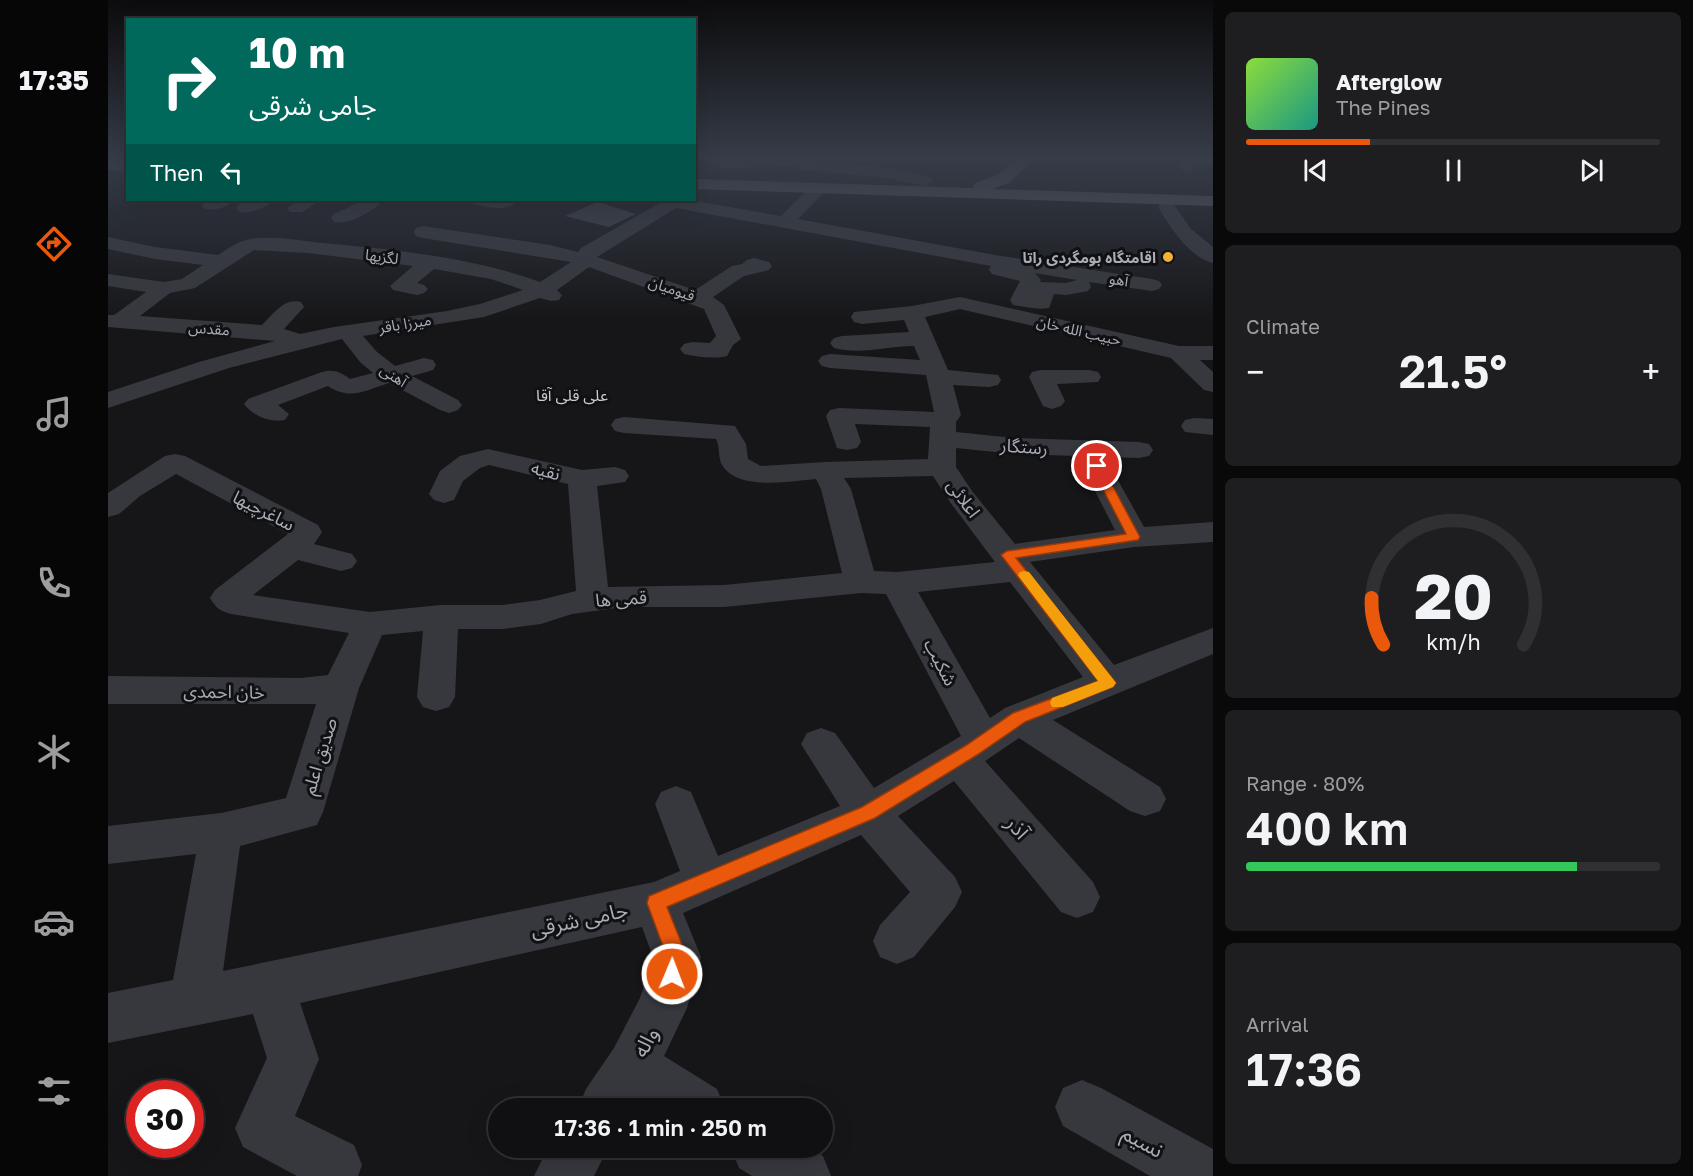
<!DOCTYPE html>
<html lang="en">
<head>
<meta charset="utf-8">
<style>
	:root { --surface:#101012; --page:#1e1e20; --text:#f1f3f6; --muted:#9c9d9f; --line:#303032; --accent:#ea580c }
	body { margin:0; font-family:"Golos Text","Noto Sans Arabic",sans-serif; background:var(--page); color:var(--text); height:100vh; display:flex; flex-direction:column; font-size:22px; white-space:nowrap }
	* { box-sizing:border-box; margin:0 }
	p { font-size:20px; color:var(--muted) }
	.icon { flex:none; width:33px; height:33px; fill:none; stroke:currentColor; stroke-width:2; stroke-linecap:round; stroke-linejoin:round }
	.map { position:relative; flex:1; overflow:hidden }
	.panel { display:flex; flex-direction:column; gap:12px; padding:12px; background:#09090a; width:480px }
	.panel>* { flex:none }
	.top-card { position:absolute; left:18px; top:18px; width:570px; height:183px; border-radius:0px; box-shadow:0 6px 24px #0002,0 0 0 2px var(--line); background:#00695c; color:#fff; overflow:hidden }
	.speed { position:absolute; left:18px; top:1080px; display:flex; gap:12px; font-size:30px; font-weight:700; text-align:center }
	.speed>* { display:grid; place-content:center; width:78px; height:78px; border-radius:50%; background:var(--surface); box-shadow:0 6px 24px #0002,0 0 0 2px var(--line); line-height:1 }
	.speed .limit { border:9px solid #d22; background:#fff; color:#111 }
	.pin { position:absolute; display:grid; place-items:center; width:51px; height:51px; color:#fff; margin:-26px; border:3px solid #fff; border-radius:50%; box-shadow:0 2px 6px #0007 }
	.me { position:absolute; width:66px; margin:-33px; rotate:1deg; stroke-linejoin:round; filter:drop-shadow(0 0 4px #0008) }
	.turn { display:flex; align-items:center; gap:21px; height:126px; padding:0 24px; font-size:27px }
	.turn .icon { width:78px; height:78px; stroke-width:2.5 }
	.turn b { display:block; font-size:42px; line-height:51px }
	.then { display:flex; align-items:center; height:57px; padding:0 24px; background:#0003; gap:12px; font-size:22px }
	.big { font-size:45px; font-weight:600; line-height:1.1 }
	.panel .tile { flex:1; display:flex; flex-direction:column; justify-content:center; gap:9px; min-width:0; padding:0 21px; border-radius:9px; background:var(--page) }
	.panel .dial { align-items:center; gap:0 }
	.dial svg { height:156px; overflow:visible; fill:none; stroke:var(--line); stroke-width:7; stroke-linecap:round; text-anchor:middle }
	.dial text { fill:var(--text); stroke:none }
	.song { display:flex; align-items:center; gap:18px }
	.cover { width:72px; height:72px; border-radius:9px; background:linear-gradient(135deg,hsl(90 70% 55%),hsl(170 70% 35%)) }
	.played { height:6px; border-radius:3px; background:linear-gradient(90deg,var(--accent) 30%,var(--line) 30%) }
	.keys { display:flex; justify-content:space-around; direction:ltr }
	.heat { display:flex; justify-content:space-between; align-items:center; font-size:33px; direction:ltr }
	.charge { height:9px; border-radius:4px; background:linear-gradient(90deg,#34c759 80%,var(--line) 0) }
	.trip { position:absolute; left:380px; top:1098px; width:345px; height:60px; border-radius:30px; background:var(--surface); box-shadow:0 6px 24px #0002,0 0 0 2px var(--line); font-weight:600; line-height:60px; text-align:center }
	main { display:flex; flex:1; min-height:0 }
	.menu { display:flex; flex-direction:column; width:108px; justify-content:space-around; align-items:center; background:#060607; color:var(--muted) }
	.menu .icon { width:42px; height:42px }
	.menu .current { color:var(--accent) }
	.menu b { font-size:27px; color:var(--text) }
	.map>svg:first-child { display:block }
	.building { fill:#404145 }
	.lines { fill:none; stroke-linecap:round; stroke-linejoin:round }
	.minor { fill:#37383d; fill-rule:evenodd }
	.major { fill:#53555c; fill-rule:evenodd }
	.route { fill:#ea580c; stroke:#983908; stroke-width:1.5 }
	.slow { fill:#f59e0b }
	.poi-dot { fill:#f2b134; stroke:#111113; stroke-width:2 }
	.labels { text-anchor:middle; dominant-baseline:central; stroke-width:6; stroke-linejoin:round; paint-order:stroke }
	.far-street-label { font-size:15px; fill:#a8adb8; stroke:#111113 }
	.far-poi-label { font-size:15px; font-weight:bold; fill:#a8adb8; stroke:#111113; text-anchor:end }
	.far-neighbourhood-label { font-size:16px; fill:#c9ccd4; stroke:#111113 }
	.street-label { font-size:18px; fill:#a8adb8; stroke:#111113 }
	.near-street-label { font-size:21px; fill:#a8adb8; stroke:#111113 }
</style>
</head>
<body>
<main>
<nav class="menu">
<b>17:35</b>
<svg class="icon current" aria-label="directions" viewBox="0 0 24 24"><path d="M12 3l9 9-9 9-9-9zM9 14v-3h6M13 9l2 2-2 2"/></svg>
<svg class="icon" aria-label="music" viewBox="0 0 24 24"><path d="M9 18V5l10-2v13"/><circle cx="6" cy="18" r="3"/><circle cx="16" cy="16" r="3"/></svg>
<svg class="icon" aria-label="phone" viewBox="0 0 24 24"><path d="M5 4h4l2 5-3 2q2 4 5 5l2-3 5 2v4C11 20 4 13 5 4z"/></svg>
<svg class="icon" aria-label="climate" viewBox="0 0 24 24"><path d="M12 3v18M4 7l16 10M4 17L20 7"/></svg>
<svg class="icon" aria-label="car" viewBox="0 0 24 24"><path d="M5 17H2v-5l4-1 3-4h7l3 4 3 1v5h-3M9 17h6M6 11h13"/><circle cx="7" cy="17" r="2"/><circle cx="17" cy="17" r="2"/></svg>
<svg class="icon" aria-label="filters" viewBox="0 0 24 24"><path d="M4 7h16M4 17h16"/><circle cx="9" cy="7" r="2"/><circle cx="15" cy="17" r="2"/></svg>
</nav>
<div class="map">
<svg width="1105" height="1176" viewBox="0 0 1105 1176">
	<rect width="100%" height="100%" fill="#161618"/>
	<polygon class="building" points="490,202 528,214 501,227 457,216"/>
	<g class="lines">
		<g class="minor">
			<polygon points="690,158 698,160 780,168 823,177 825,181 817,186 780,178 696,170 683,166 610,169 602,164 610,159"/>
			<path d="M 882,158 L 927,158 C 919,166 890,166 882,158 Z"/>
			<polygon points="1072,158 1105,158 1105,164 1087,164 1085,171 1079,173 1071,168"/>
			<path d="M 710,184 L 716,185 L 719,189 L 690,219 L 887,255 L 1044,279 L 1051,281 L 1054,285 L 1051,289 L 1044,291 L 981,282 L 983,287 L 980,291 L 958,295 L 946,294 L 941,308 C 929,310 917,307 905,305 L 902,300 L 912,281 L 884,274 L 881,270 L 883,266 L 568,208 L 489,257 L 587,290 L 624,266 L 634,264 L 639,260 L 646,258 L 661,262 L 664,266 L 661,270 L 636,276 L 605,297 L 616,305 L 633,339 L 625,345 L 619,356 C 606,359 589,357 576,354 L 572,349 L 576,344 L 584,342 L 602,343 L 608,336 L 596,309 L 481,267 L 449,290 L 454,295 L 451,300 L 443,301 L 432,298 L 376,317 L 255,336 L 269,352 L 287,366 L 316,358 L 325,360 L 328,365 L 325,370 L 304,376 L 350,400 L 354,405 L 350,410 L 341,413 L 332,410 L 281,383 C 258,390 242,401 220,386 L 170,405 L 181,414 L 177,420 C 163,423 145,416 136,404 L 140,399 L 214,372 C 226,369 232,372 242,379 L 265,373 L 252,362 L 234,339 L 121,368 L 0,408 L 0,392 L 91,362 L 167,341 L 0,327 L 0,315 L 6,315 L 38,292 L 0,286 L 0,274 L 56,282 L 74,279 L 95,265 L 47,259 L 0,249 L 0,237 L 47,247 L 110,255 C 121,248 130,241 143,239 C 166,235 193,241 216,243 C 288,250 363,257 432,282 L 463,262 L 315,238 L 308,236 L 306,232 L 308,228 L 315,226 L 442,245 L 470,252 L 473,248 L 557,200 L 581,200 L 673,216 L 704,185 ZM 146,250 L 200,253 L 305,266 L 282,286 L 285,290 L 309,295 L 316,293 L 320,289 L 316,285 L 309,283 L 326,269 L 383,279 L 415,290 L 372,304 L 339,311 L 226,327 L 192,334 L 176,329 L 196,307 L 193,302 C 175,298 166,314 154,325 L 32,316 L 62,293 L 87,288 ZM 927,273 L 969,280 L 958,283 L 932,282 L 933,280 Z"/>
			<path d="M 101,200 L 125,200 C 119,208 106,211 97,209 L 94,205 Z"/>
			<path d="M 142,200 L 165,200 C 158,208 141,214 131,212 L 128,208 L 131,204 Z"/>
			<polygon points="191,200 213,200 194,212 182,212 179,208"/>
			<path d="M 256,200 L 275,200 C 266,212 240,225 226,222 L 223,218 L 226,214 Z"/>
			<path d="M 362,200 L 410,200 C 399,213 379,207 365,204 Z"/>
			<path d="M 1059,202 L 1065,203 L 1082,228 L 1105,247 L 1105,263 C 1081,257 1062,227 1050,207 L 1053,203 Z"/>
			<path d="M 852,297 L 1071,346 L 1105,346 L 1105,360 L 1092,360 L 1105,372 L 1105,392 L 1096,390 L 1063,358 L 852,309 L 817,317 L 840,370 L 890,375 L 893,380 L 890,385 L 881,387 L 845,385 L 853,415 L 848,422 L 848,432 L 906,438 L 1031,442 L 1041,444 L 1045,450 L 1041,456 L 1031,458 L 997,457 L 1036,527 L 1105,522 L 1105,542 L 1026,547 L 922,562 L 1006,665 L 1105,628 L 1105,654 L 945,720 L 1052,787 L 1058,799 L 1052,811 L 1037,816 L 1022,811 L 911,738 L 877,761 L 985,882 L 992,897 L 985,912 L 969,918 L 953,912 L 846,781 L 790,816 L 847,877 L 854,892 L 847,907 L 806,957 L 789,964 L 772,957 L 765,941 L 772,925 L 802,892 L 753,835 L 575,913 L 593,957 L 579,1008 L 556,1056 L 609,1089 L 617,1108 L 542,1108 L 532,1102 L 528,1108 L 470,1108 L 478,1089 L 506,1048 L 532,998 L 545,957 L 534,927 L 192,1003 L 211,1059 L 187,1116 L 246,1145 L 254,1165 L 250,1176 L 189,1176 L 135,1147 L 127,1128 L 159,1058 L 145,1014 L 0,1043 L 0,993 L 65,980 L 88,854 L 0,864 L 0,826 L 113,813 L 178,798 L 208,704 L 0,704 L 0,676 L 193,678 L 220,675 L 241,633 L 123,614 C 112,611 108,608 102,598 L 107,590 L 180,534 L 68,474 L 32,496 L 11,514 L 0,517 L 0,493 L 57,456 L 67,454 L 77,456 L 210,525 L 214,532 L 206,544 L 244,554 L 249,561 L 244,568 L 233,571 L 190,560 L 145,595 L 262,612 L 333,605 L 395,605 L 432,600 L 468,591 L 460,484 L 381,465 L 372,468 L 355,481 L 346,500 L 336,503 L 326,500 L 321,494 L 332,471 L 352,456 L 380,449 L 474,470 L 507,467 L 517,470 L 521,476 L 517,482 L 489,486 L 500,587 L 616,585 L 734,573 L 713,489 L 708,479 C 683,481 627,492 613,463 C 610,455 612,447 608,439 L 516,433 L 507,431 L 503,425 L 507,419 L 516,417 L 627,426 L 638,444 L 640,459 L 653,466 L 717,462 L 820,459 L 822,427 L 747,424 L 753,442 L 749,448 L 739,450 L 729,448 L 718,416 L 722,410 L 731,408 L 826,412 L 818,375 L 722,368 L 714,366 L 710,361 L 714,356 L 722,354 L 812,360 L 806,346 C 779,346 753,355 726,348 L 722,343 L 726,338 L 734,336 L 801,332 L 796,320 L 754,324 L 746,322 L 743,317 L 746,312 L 804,306 ZM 848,448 L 906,454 L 969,456 L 1007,530 L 907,544 L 864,491 L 848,467 ZM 825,476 L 842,502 L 887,562 L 789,572 L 766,571 L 743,489 L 736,478 ZM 902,582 L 975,677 L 897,708 L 882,718 L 810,592 ZM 753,593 L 778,594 L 853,736 L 766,788 L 727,733 L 713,728 L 699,733 L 693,744 L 732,806 L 610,856 L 583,792 L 568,786 L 553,792 L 547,804 L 572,871 L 546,882 L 115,971 L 132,846 L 209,825 L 215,812 L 251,688 L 274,635 L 315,631 L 309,697 L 315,707 L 328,711 L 341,707 L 347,697 L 350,629 L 395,629 L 433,624 L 464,614 L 516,607 L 616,607 Z"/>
			<polygon points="933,370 981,370 990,372 993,377 990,382 949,384 957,401 953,406 944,409 935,406 921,377 924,372"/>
			<polygon points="1086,418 1105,419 1105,435 1077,432 1073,426 1077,420"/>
			<polygon points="974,1080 993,1088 1105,1149 1105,1176 1042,1176 955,1126 947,1107 955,1088"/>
			<polygon points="440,1148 500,1148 486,1176 426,1176"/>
			<polygon points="623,1148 701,1148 715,1156 723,1176 644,1176 631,1168"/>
		</g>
		<g class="major">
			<polygon points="910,158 927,158 901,183 884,189 1105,196 1105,206 586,189 586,179 865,188 867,183 889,175"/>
			<polygon points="0,160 20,161 20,171 0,170"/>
		</g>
	</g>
	<linearGradient id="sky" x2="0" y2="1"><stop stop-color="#0c0c0d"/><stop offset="0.49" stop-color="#363c48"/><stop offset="1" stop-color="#363c48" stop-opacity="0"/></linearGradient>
	<rect width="1105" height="322" fill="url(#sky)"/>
	<polygon class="route" points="989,463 994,466 1032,537 1030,540 908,558 1005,679 1008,683 1005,687 917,722 869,755 767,818 559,907 579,957 571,981 564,984 557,981 554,974 559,957 539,903 541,896 754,807 857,746 905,713 990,681 893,555 899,551 1018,534 983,466"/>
	<polygon class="slow" points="916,571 921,572 1005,679 1008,683 1005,687 955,707 944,707 942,703 944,698 990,681 912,578 910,575 912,572"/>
	<circle class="poi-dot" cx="1060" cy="257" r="6"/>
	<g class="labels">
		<g class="far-street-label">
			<text transform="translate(274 256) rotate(8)">لگزیها</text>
			<text transform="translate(1011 279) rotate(9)">آهو</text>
			<text transform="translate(564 288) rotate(19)">قیومیان</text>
			<text transform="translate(297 323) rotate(-9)">میرزا باقر</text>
			<text transform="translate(101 328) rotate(4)">مقدس</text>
			<text transform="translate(971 330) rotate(13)">حبیب الله خان</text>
			<text transform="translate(286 375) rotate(32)">آهنی</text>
		</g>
		<g class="far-poi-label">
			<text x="1048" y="257">اقامتگاه بومگردی راتا</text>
		</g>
		<g class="far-neighbourhood-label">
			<text x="464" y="395">علی قلی آقا</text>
		</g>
		<g class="street-label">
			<text transform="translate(916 446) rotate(4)">رستگار</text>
			<text transform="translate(438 470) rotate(15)">نقیه</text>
			<text transform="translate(856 498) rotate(54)">اعلائی</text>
			<text transform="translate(156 510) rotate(27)">ساغرچیها</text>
			<text transform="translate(513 598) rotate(-4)">قمی ها</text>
			<text transform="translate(833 662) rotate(62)">شکیب</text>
			<text transform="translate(116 691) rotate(1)">خان احمدی</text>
			<text transform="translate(211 756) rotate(-73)">صدیق اعلم</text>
		</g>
		<g class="near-street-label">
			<text transform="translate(910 827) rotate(49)">آذر</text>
			<text transform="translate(471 919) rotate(-12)">جامی شرقی</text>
			<text transform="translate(537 1042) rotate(-62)">واله</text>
			<text transform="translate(1035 1141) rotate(29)">نسیم</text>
		</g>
	</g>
</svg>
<div class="speed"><div class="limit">30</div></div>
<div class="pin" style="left:989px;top:466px;background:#d93025"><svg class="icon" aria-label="arrive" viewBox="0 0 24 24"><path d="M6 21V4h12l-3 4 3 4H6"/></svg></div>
<svg class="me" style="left:564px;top:974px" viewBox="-20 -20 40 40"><circle r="17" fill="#ea580c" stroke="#fff" stroke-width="3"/><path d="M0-11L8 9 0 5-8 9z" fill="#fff"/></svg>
<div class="trip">17:36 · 1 min · 250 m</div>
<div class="top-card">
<div class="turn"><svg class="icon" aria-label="right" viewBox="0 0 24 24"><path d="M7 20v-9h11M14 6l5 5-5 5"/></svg><div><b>10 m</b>جامی شرقی</div></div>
<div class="then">Then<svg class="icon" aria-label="left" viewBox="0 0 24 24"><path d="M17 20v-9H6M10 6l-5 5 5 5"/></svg></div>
</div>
</div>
<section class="panel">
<div class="tile">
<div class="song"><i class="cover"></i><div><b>Afterglow</b><p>The Pines</p></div></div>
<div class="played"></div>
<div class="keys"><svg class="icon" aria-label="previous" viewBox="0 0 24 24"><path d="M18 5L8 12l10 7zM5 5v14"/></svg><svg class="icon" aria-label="pause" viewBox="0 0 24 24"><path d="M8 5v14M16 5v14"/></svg><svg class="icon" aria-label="next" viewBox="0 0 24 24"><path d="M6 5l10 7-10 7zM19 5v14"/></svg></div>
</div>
<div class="tile"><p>Climate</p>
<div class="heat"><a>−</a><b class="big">21.5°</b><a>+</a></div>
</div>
<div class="tile dial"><svg viewBox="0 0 100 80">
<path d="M14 69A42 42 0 1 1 86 69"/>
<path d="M14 69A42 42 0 0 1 8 45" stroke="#ea580c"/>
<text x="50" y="56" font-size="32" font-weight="700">20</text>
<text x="50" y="72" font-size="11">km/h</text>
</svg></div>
<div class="tile"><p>Range · 80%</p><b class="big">400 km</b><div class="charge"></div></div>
<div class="tile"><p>Arrival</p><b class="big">17:36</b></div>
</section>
</main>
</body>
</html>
